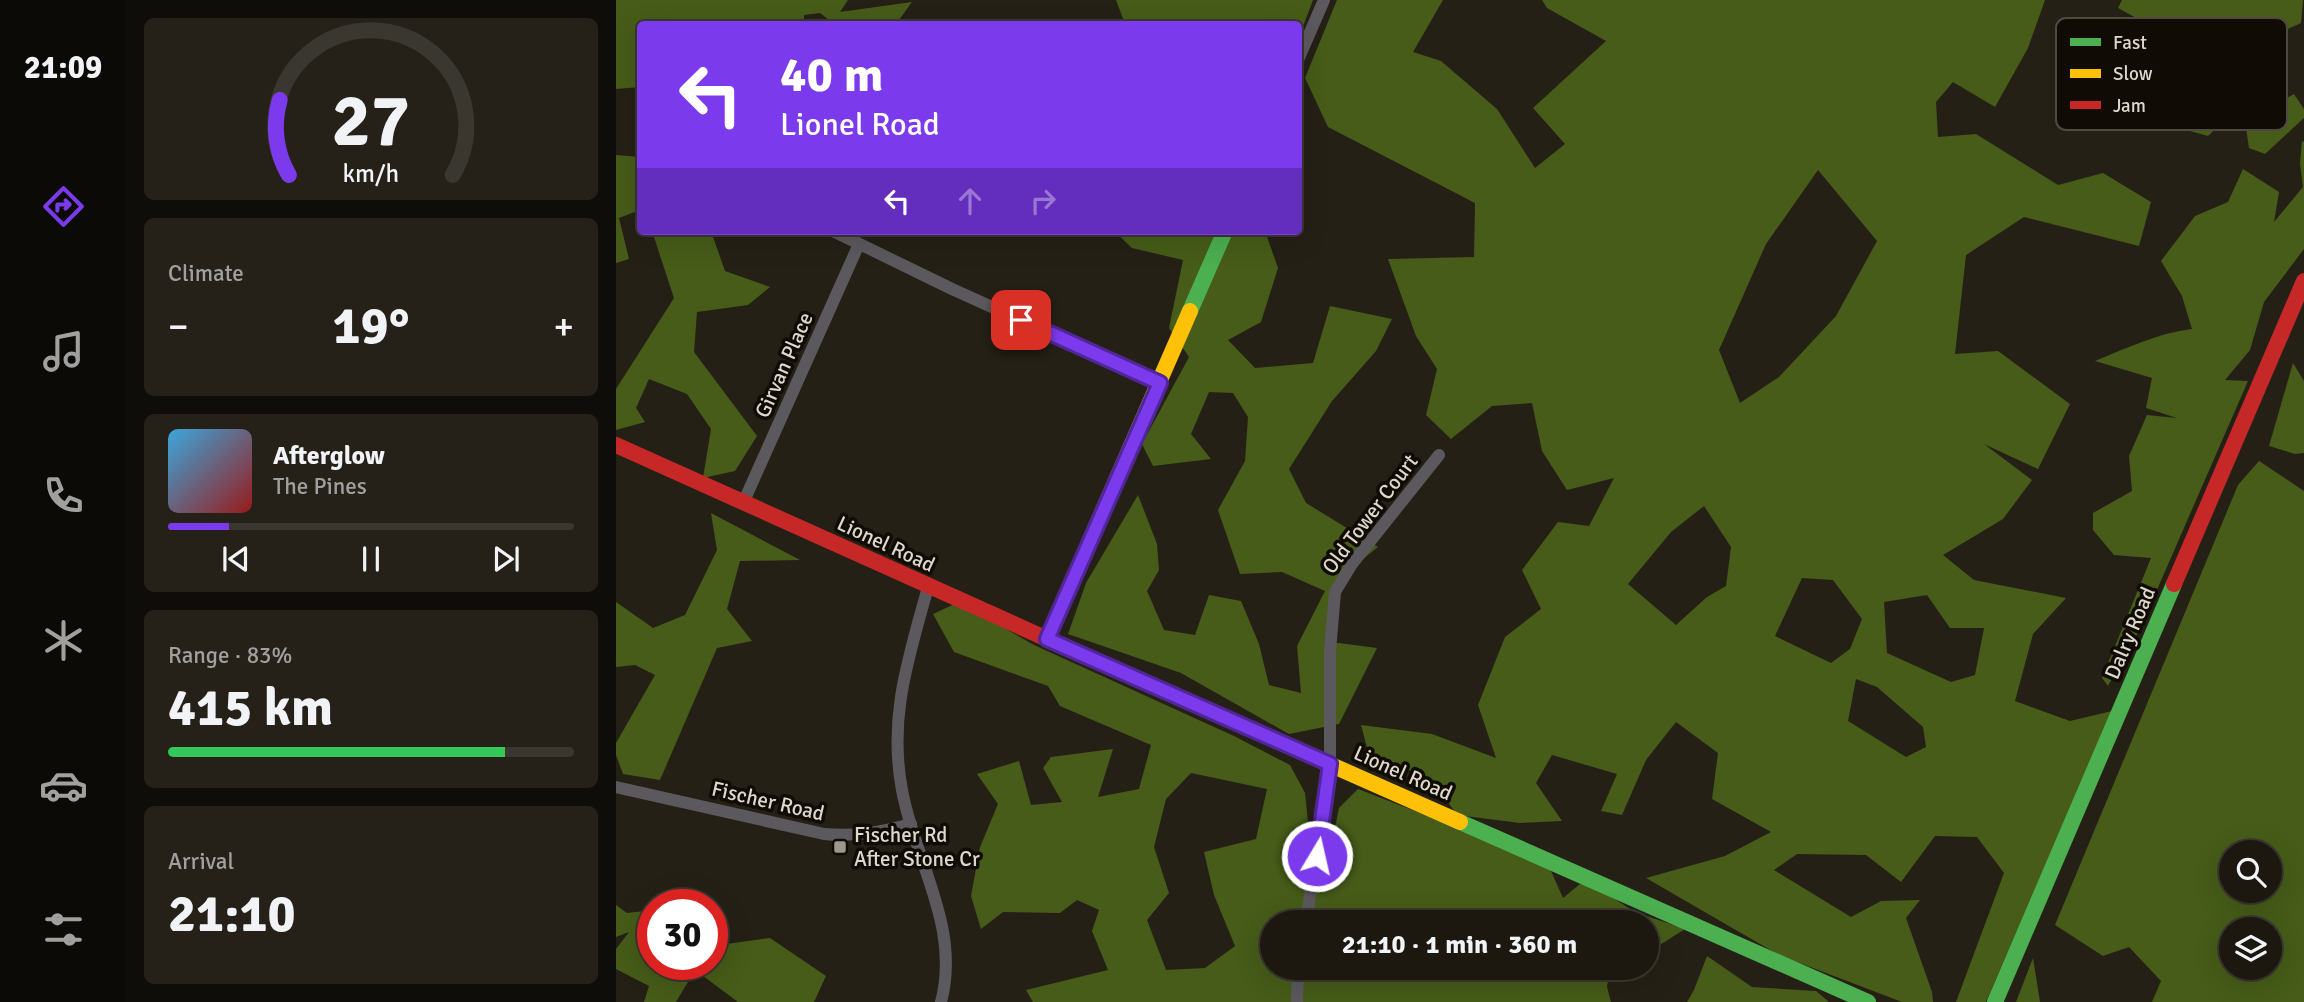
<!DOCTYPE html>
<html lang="en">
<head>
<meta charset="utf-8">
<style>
	:root { --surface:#1c1810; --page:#252119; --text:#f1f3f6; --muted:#a0a09f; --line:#3a3730; --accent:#7c3aed }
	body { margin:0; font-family:Signika,sans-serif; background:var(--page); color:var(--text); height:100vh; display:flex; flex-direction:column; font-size:26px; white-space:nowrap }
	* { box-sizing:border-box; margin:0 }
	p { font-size:23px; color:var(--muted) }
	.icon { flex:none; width:38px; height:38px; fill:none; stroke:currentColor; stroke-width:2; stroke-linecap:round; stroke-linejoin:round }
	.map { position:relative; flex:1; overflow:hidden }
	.drawer { display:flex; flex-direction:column; gap:18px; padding:18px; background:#0f0d09; width:490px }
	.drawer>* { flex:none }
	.banner { position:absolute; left:21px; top:21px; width:665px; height:214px; border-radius:7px; box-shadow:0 7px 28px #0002,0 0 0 2px var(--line); background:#7c3aed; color:#fff; overflow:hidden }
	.tools { position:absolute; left:1603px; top:840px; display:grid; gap:14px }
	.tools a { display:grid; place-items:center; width:63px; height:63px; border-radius:50%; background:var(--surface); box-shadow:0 7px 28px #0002,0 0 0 2px var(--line); font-size:35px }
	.speed { position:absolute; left:21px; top:889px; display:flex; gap:14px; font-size:35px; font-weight:700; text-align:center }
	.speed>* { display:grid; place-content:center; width:91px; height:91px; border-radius:50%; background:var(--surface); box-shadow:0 7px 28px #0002,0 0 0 2px var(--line); line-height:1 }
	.speed .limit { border:10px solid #d22; background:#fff; color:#111 }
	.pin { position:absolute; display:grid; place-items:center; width:60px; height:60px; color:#fff; margin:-30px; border-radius:14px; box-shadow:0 4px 10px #0006 }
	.me { position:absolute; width:77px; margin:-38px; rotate:9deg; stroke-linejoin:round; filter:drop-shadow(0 0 5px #0008) }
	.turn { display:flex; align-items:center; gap:24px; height:147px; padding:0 28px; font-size:32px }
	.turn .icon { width:91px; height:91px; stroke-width:2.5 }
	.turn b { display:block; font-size:49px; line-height:60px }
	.lanes { display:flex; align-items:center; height:66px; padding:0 28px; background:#0003; justify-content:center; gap:35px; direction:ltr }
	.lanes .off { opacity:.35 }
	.big { font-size:52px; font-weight:700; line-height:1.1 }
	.drawer .tile { flex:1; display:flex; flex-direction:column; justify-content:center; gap:10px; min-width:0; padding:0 24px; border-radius:10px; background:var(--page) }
	.drawer .dial { align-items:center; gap:0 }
	.dial svg { height:182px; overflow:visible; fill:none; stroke:var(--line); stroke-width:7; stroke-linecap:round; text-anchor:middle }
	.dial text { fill:var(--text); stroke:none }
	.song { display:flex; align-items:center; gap:21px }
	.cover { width:84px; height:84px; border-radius:10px; background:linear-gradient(135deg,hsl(200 70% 55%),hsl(0 70% 35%)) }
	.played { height:7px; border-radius:4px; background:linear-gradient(90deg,var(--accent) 15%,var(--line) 15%) }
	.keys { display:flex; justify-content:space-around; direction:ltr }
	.heat { display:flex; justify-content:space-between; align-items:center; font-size:38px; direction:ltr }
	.charge { height:10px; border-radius:5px; background:linear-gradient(90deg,#34c759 83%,var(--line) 0) }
	.trip { position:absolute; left:644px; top:910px; width:399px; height:70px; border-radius:35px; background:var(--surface); box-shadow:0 7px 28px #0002,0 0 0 2px var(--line); font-weight:700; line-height:70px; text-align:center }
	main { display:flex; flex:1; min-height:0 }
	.tab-bar { display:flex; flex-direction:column; width:126px; justify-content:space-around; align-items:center; background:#0b0a06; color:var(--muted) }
	.tab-bar .icon { width:49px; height:49px }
	.tab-bar .on { color:var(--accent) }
	.tab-bar b { font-size:32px; color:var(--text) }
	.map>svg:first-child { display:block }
	.forest { fill:#465c18; fill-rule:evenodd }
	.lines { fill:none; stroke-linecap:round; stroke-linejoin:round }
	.street { stroke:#5c595e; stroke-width:12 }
	.fast { stroke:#4caf50; stroke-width:16 }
	.slow { stroke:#ffc107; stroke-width:16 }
	.jam { stroke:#c62828; stroke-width:16 }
	.route-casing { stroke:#51269a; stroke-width:18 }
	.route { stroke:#7c3aed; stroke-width:12 }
	.poi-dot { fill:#9d978c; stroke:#100c05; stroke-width:2.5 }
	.labels { text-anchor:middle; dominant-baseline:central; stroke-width:7; stroke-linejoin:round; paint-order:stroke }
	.street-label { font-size:21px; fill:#ded7cc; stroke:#100c05 }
	.poi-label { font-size:21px; fill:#ded7cc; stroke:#100c05; text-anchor:start }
	.key { fill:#100c05; stroke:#4e4941; stroke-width:2 }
	.key-label { font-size:19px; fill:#ded7cc }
</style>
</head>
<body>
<main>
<nav class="tab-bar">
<b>21:09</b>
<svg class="icon on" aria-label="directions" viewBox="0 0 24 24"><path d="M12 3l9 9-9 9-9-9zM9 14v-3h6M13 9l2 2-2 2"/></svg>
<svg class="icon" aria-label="music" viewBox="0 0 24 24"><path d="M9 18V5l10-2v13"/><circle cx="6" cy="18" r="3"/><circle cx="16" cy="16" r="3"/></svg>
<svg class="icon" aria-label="phone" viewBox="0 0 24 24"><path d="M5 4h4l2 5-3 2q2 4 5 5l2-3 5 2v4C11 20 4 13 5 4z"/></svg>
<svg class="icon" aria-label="climate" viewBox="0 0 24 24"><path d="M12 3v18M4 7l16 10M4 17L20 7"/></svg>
<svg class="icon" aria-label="car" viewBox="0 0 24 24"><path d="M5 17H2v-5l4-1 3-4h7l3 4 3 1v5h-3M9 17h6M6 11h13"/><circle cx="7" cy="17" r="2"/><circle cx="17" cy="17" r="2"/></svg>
<svg class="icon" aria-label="filters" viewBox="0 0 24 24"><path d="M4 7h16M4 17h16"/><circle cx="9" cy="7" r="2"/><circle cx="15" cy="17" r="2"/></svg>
</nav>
<section class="drawer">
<div class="tile dial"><svg viewBox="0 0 100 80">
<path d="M14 69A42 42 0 1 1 86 69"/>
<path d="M14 69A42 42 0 0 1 10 36" stroke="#7c3aed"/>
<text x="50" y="56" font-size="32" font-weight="700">27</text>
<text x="50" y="72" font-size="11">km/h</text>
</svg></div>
<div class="tile"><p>Climate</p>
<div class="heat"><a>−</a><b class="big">19°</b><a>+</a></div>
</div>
<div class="tile">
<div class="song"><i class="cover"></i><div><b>Afterglow</b><p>The Pines</p></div></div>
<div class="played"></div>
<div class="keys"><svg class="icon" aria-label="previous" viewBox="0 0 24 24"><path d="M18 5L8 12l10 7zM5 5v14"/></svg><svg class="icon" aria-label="pause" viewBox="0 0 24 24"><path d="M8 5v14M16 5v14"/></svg><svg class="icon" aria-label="next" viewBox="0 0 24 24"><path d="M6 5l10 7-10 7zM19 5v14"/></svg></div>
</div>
<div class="tile"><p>Range · 83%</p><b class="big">415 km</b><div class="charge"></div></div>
<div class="tile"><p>Arrival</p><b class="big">21:10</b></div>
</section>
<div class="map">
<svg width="1688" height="1002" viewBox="0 0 1688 1002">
	<rect width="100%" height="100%" fill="#252016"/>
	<g class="forest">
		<polygon points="0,0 232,0 224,12 296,2 280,24 218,24 204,13 188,15 188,24 24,24 24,87 0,89"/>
		<polygon points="500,0 697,0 683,37 682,24 509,24"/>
		<path d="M 721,0 L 827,0 L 797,52 L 825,61 L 881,109 L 919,168 L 949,144 L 917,108 L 990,41 L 931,8 L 926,0 L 1429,0 L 1412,48 L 1379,107 L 1337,82 L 1320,102 L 1322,137 L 1360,134 L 1442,185 L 1487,173 L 1535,202 L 1523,246 L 1408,217 L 1350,255 L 1339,354 L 1382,351 L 1454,404 L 1422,469 L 1368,444 L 1416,480 L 1387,519 L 1327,555 L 1358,580 L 1450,598 L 1417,634 L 1399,701 L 1454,721 L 1496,711 L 1370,1002 L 1340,1002 L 1388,873 L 1361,837 L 1319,836 L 1285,882 L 1250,855 L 1181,854 L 1158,870 L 1235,917 L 1265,901 L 1304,900 L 1290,918 L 1316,992 L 1317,1002 L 1286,1002 L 1163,955 L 1030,878 L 1109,856 L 1155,832 L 1096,799 L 1102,753 L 1060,722 L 1030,760 L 1006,815 L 985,811 L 1001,774 L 936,755 L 920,783 L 946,821 L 904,823 L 841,815 L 817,781 L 752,751 L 745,725 L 816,734 L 880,758 L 862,705 L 889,637 L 925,609 L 906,570 L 942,522 L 973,526 L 998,478 L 951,490 L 926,451 L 916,403 L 876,406 L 835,439 L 810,415 L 821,369 L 800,336 L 772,259 L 858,257 L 859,203 L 712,127 L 689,78 ZM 1202,170 L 1261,241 L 1220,316 L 1163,377 L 1124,403 L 1103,350 L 1150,244 ZM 1088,506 L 1115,547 L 1110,586 L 1091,597 L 1060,625 L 1012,584 L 1055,532 ZM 1186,578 L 1217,580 L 1246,619 L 1234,649 L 1215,663 L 1159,636 ZM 1311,595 L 1334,628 L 1368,628 L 1359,675 L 1335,682 L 1271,653 L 1268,602 ZM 1240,679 L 1261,687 L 1307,727 L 1310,747 L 1290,757 L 1232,721 Z"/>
		<polygon points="1506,0 1687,0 1685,23 1641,43 1614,115 1592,136 1567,129 1546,63 1546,32 1502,8"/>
		<polygon points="1678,94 1688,109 1688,118 1649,154 1633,148 1629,121"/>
		<path d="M 1686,141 L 1688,142 L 1688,249 L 1648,302 L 1634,350 L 1609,380 L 1632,381 L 1523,631 L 1492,686 L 1486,678 L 1535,558 L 1498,555 L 1477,530 L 1477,513 L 1516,491 L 1513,456 L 1531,415 L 1561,418 L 1530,408 L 1536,378 L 1479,361 C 1511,348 1542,333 1576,329 L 1566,296 L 1545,261 L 1579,216 L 1612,202 L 1627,169 L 1663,192 L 1658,222 L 1687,187 L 1684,163 Z"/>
		<polygon points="0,155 24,157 24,210 3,218 13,259 0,263"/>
		<polygon points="36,231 95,231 109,271 154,287 132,305 81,312 78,352 141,436 119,471 87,478 95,429 71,394 33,379 20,408 29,422 0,430 0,389 58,298"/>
		<polygon points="498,231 649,231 662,268 645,322 612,340 639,368 697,363 714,306 776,319 760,351 716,401 673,469 690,503 762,547 718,582 715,642 761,648 723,724 673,734 565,673 452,634 470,583 522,495 541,544 543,570 531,591 548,630 579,635 593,595 625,601 643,644 653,685 685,693 681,646 709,591 666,572 624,574 602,510 629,461 632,417 617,393 593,392 575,434 595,459 537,466 526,444 573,357 553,328 567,260 516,248"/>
		<polygon points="1677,363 1688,381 1688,453 1679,454 1653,446"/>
		<path d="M 1643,461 L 1688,491 L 1688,1002 L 1536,1002 L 1545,981 L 1513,947 L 1487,956 L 1439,925 L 1622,485 ZM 1615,852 L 1654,852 L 1654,891 L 1615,891 ZM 1615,929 L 1654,929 L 1654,968 L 1615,968 Z"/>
		<polygon points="95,513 184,560 124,561 111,609 136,641 101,648 44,780 7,774 0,755 0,743 39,675 19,665 0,667 0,602 37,628 69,615 101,550"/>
		<path d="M 343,602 L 418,645 L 618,736 L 674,765 L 689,793 L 694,841 L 714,851 L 723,808 L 742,789 L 931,862 L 947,898 L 969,880 L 1019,912 L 1069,929 L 1031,953 L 1031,922 L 656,922 L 656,968 L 994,968 L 991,987 L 995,1002 L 417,1002 L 410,990 L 492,970 L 476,931 L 483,910 L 461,900 L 444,913 L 387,912 L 365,929 L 355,896 L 364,847 L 382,804 L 361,774 L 403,761 L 415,805 L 446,802 L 427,768 L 435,757 L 497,749 L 482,797 L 523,789 L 535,745 L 444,706 L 432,686 L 338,652 L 317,614 ZM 575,773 L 651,789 L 640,839 L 588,852 L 598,895 L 619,946 L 589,968 L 550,970 L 531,920 L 553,893 L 538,847 L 550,799 Z"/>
		<polygon points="0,905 11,913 37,910 37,964 96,964 96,946 154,938 210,976 198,1002 122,1002 79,970 60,1002 28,1002 33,986 0,969 0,949 13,932 0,937"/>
		<polygon points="1091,956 1136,987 1200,991 1213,1002 1071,1002 1078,990"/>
		<polygon points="1417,958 1424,1002 1400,1002"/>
	</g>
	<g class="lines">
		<g class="street">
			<polyline points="682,60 708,0"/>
			<polyline points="217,231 336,289 544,383"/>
			<polyline points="128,501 243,244"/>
			<path d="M 312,587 C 293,657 272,716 286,790 C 299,862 345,927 325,1002"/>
			<path d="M 0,787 L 208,834 C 239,837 265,832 295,824"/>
			<polyline points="690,922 714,764 714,651 719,592 736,564 823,455"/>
			<polyline points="681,1002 682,968"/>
		</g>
		<g class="fast">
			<polyline points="574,311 609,231"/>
			<polyline points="844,822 1252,1002"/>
			<polyline points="1379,1002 1558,584"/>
		</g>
		<g class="slow">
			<polyline points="431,639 574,311"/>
			<polyline points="478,660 844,822"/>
		</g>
		<g class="jam">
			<polyline points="0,445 478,660"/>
			<polyline points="1558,584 1688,281"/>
		</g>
	</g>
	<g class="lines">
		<g class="route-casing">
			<polyline id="route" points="405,320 544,383 431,639 714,764 701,856"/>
		</g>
		<use href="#route" class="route"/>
	</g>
	<rect class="poi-dot" x="217" y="840" width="14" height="14" rx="3.5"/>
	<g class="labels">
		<g class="street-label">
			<text transform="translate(168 365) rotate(-66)">Girvan Place</text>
			<text transform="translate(754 514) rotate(-53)">Old Tower Court</text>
			<text transform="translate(270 544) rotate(25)">Lionel Road</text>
			<text transform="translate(1514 633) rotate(-67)">Dalry Road</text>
			<text transform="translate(787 773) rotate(24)">Lionel Road</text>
			<text transform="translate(152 801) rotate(13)">Fischer Road</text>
		</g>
		<g class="poi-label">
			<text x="238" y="835">Fischer Rd<tspan x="238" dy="24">After Stone Cr</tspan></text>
		</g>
	</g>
	<rect x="1440" y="18" width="231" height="112" rx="10" class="key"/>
	<rect x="1454" y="38" width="31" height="8" fill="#4caf50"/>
	<rect x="1454" y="69" width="31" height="9" fill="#ffc107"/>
	<rect x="1454" y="101" width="31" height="8" fill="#c62828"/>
	<g class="key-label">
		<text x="1497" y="49">Fast</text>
		<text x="1497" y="80">Slow</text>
		<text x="1497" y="112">Jam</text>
	</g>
</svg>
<div class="tools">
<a><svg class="icon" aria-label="search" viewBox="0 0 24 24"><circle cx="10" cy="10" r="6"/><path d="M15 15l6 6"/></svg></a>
<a><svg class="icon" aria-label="layers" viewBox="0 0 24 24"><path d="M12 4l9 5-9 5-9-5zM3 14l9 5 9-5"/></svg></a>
</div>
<div class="speed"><div class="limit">30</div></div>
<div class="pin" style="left:405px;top:320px;background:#d93025"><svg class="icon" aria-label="arrive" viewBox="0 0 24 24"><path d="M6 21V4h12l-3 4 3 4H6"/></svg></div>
<svg class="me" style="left:701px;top:856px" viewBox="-20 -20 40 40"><circle r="17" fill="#7c3aed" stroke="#fff" stroke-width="3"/><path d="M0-11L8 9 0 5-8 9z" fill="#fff"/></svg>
<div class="trip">21:10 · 1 min · 360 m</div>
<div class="banner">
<div class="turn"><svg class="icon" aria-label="left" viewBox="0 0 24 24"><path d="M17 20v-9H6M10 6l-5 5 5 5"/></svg><div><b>40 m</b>Lionel Road</div></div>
<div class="lanes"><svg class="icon" aria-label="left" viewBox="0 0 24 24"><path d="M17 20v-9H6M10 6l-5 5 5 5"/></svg><svg class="icon off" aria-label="ahead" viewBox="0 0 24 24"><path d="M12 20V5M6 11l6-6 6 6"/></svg><svg class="icon off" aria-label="right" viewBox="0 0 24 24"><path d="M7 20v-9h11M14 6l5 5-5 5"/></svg></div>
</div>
</div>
</main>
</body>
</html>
